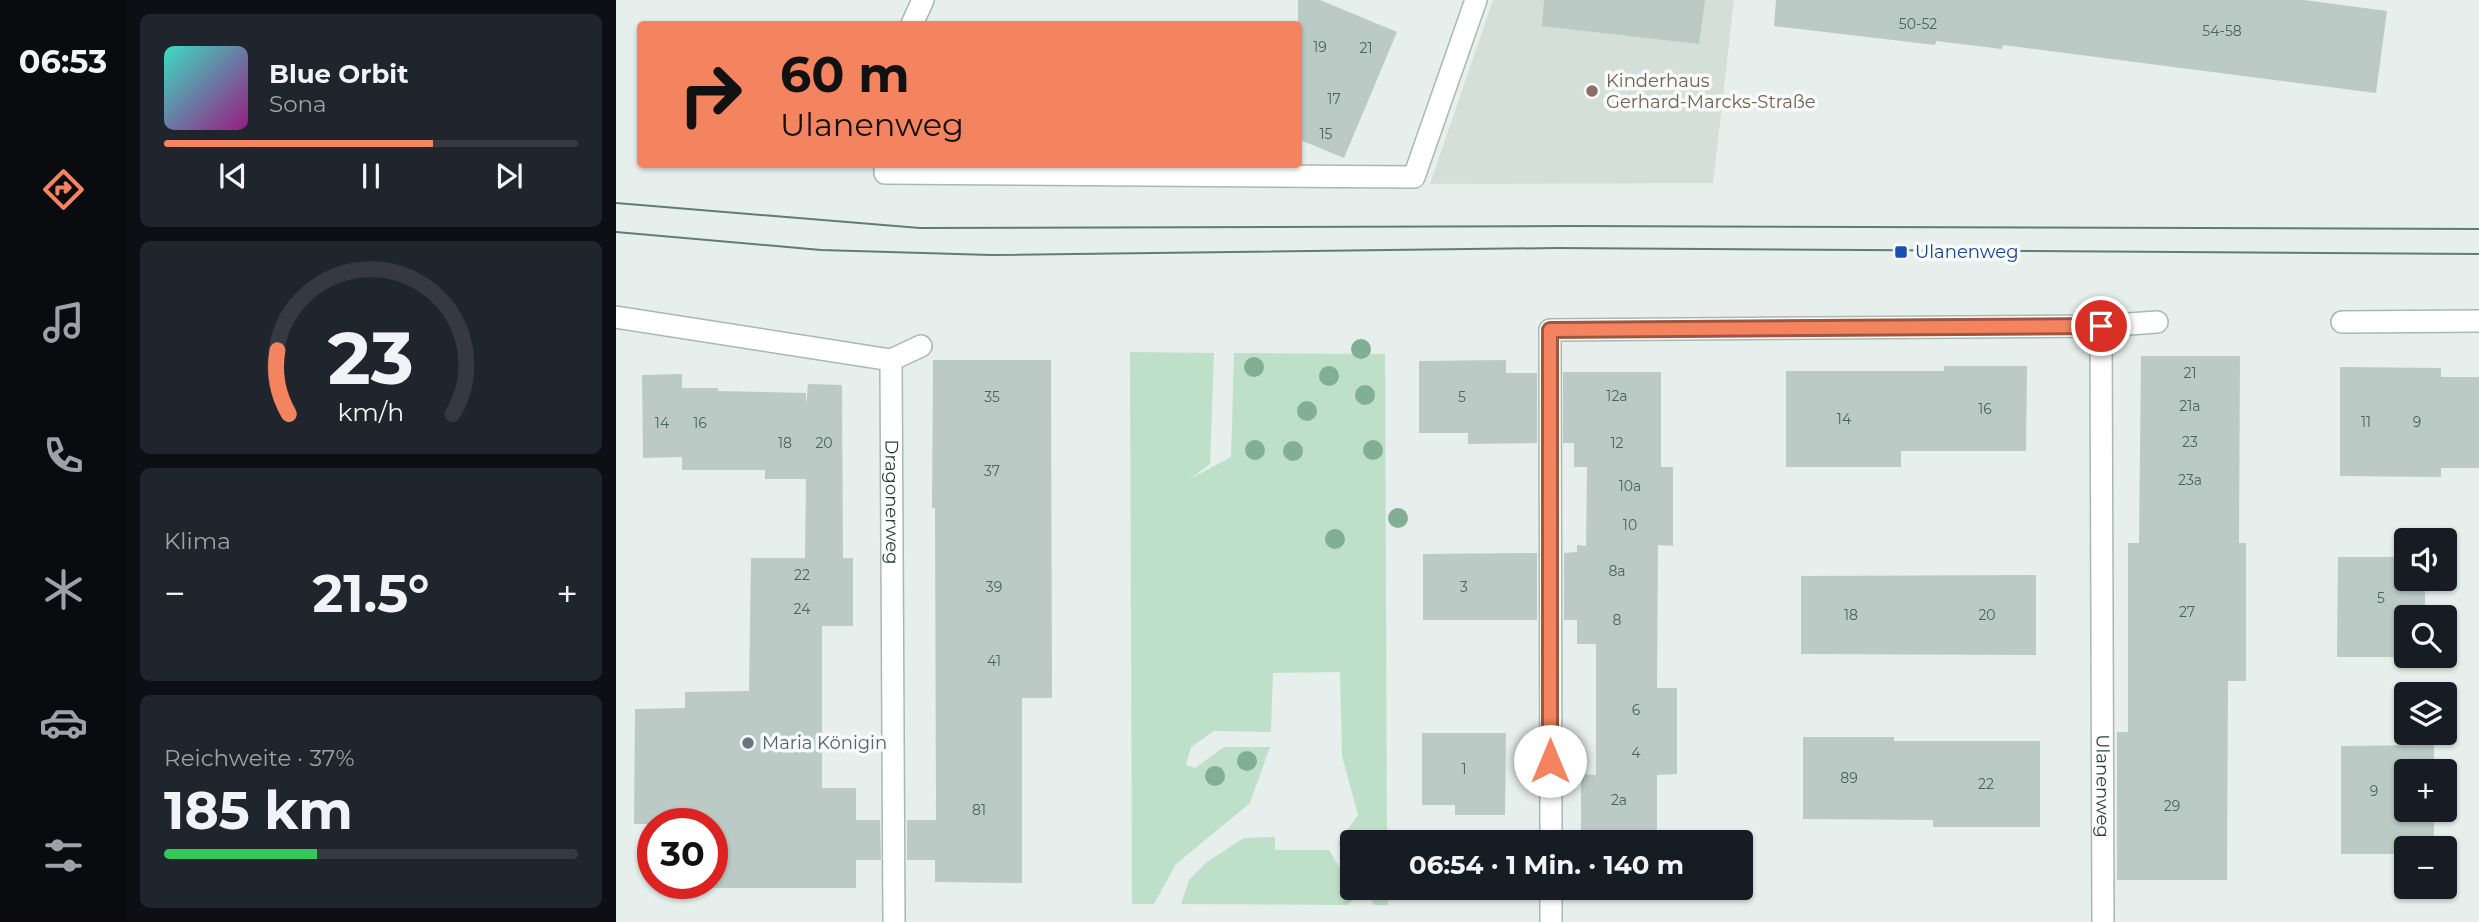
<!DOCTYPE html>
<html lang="de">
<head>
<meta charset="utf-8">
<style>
	:root { --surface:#171b24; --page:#20242c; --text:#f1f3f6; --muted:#9ea1a6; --line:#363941; --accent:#f4845f }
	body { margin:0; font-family:Montserrat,sans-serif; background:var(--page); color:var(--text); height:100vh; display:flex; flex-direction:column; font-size:26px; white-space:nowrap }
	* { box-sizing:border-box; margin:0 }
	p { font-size:23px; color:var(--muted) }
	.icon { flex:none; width:38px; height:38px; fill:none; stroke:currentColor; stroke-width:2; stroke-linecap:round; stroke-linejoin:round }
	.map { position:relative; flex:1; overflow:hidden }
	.drawer { display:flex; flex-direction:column; gap:14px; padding:14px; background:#0d0f14; width:490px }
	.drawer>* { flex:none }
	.top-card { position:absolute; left:21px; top:21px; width:665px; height:147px; border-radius:7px; box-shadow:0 2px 5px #0004; background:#f4845f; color:#111; overflow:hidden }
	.controls { position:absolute; left:1778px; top:528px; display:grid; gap:14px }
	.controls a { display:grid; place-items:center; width:63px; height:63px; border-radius:7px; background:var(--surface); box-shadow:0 2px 5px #0004; font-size:35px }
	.speed { position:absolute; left:21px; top:808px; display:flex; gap:14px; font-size:35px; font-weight:700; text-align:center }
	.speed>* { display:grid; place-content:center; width:91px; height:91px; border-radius:50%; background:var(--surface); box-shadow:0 2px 5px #0004; line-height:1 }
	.speed .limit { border:10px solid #d22; background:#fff; color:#111 }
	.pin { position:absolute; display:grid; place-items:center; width:60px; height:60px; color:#fff; margin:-30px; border:4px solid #fff; border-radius:50%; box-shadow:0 2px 7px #0007 }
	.me { position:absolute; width:77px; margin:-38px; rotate:0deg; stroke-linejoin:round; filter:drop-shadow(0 0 5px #0008) }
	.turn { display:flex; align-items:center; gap:24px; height:147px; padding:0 28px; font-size:32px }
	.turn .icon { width:91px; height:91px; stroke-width:2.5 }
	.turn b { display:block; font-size:49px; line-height:60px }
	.big { font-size:52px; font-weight:700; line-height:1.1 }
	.drawer .tile { flex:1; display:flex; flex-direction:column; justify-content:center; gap:10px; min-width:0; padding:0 24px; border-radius:10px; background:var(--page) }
	.drawer .dial { align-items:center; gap:0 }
	.dial svg { height:182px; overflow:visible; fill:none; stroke:var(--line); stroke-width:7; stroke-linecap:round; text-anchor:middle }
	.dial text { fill:var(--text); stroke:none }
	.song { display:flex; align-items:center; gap:21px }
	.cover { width:84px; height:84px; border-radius:10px; background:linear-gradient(135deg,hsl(170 70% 55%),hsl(310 70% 35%)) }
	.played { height:7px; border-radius:4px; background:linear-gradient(90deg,var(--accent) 65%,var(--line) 65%) }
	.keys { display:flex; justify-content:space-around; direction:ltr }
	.heat { display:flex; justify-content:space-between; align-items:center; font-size:38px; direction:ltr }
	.charge { height:10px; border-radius:5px; background:linear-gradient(90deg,#34c759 37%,var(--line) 0) }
	.trip { position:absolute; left:724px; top:830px; width:413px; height:70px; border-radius:7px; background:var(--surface); box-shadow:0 2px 5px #0004; font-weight:700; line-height:70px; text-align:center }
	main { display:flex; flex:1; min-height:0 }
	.dock { display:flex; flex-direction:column; width:126px; justify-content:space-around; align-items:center; background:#090b0e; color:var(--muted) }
	.dock .icon { width:49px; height:49px }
	.dock .selected { color:var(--accent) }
	.dock b { font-size:32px; color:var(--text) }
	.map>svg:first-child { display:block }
	.built { fill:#d4dfda }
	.green { fill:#bfe0c8 }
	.building { fill:#bbcac4 }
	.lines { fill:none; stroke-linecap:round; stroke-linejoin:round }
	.minor-casing { stroke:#a8b8b2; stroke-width:24 }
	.minor { stroke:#fff; stroke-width:21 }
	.tram { stroke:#5f7d75; stroke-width:2 }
	.tree { fill:#80af93 }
	.route-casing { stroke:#9f563e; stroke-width:18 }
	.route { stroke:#f4845f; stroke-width:12 }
	.education-dot { fill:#8d6e63; stroke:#f7fbf9; stroke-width:2.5 }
	.transit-dot { fill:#1a4fb4; stroke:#f7fbf9; stroke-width:2.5 }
	.worship-dot { fill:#6b7280; stroke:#f7fbf9; stroke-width:2.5 }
	.labels { text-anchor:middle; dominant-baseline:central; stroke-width:7; stroke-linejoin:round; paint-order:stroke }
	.number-label { font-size:14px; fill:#4a645c }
	.education-label { font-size:18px; fill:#785e54; stroke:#f7fbf9; text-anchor:start }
	.transit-label { font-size:18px; fill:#164399; stroke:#f7fbf9; text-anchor:start }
	.street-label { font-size:18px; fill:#24423a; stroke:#f7fbf9 }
	.worship-label { font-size:18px; fill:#5b616d; stroke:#f7fbf9; text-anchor:start }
</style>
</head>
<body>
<main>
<nav class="dock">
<b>06:53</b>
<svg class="icon selected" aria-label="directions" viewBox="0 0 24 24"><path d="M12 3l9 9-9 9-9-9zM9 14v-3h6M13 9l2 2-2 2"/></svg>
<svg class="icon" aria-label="music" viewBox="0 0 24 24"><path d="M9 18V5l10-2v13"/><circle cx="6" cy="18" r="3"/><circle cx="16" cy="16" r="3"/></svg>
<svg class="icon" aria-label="phone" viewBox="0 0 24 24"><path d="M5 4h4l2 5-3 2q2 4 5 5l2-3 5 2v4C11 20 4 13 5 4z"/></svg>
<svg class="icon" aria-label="climate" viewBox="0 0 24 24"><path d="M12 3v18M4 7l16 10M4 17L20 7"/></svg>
<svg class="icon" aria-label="car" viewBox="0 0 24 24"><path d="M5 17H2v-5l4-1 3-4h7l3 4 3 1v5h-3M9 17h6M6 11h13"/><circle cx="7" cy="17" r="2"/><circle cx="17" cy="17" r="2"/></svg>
<svg class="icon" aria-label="filters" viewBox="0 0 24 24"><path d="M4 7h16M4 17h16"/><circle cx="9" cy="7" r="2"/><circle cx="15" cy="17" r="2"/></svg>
</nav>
<section class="drawer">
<div class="tile">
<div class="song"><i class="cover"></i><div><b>Blue Orbit</b><p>Sona</p></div></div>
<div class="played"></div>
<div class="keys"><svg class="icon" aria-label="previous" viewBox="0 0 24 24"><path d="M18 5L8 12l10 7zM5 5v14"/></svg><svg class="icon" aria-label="pause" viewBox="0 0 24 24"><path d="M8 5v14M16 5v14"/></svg><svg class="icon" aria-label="next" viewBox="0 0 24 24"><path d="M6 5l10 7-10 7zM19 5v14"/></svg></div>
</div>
<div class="tile dial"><svg viewBox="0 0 100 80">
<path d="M14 69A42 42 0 1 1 86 69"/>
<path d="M14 69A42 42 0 0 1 9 41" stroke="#f4845f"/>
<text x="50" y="56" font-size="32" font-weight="700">23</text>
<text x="50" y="72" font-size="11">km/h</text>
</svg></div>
<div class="tile"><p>Klima</p>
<div class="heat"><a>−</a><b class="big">21.5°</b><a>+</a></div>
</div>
<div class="tile"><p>Reichweite · 37%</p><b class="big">185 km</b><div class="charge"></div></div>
</section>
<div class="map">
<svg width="1863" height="922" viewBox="0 0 1863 922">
	<rect width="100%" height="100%" fill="#e6efeb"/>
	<polygon class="built" points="877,0 1118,0 1097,183 814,184"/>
	<g class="green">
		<polygon points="514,352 598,353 594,464 574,479 615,457 618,353 769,354 771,842 737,842 737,868 722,843 742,815 726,756 724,672 657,673 655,732 598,731 575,747 570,765 579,768 608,747 654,747 634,803 560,864 538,904 516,904"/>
		<polygon points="659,837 659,850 713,850 741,896 731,905 565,904 573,880 591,862 628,838"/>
		<polygon points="748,887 772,887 772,905 758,905"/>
	</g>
	<g class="building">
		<polygon points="682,0 704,0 781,32 728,158 682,139"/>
		<polygon points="928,0 1089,0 1083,44 926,26"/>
		<polygon points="1160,0 1688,0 1771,11 1760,93 1387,45 1386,49 1320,41 1319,45 1158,26"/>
		<polygon points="1525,356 1624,356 1623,543 1630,543 1630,681 1612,681 1611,880 1501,880 1501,732 1512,732 1512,543 1523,543"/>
		<polygon points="317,360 435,360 436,698 406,698 406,883 319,882 319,860 291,860 291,820 320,820 319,508 316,508"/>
		<polygon points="890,360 890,373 921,373 921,443 852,444 852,433 803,433 803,361"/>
		<polygon points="1328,366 1411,366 1410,451 1285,451 1285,467 1170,467 1170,371 1328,371"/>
		<polygon points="1724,367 1825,368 1825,377 1863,377 1863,468 1825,468 1825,477 1724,476"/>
		<polygon points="947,372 1045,372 1045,467 1057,467 1057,546 1042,545 1041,688 1061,688 1061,774 1041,775 1041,842 965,842 965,774 980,775 980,644 961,644 961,620 948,620 948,553 961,552 961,545 970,546 971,467 958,467 958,443 947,443"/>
		<polygon points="66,374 66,388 102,388 102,391 190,393 190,407 192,384 226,385 227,558 237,558 237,626 206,626 206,788 240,788 240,820 264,820 265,860 240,860 240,888 73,888 73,884 96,884 96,824 18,824 19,709 69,708 69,692 133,691 135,558 189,558 190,479 149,479 149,470 66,470 66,457 27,458 26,375"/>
		<polygon points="921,553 921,620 807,620 807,554"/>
		<polygon points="1722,557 1790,557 1790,579 1809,579 1809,618 1790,618 1790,656 1809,657 1721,657"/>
		<polygon points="1420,575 1420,655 1185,654 1185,576"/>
		<polygon points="806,733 890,733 889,815 839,815 839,805 806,805"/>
		<polygon points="1187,737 1278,737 1278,741 1424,741 1424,827 1317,827 1317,820 1187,819"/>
		<polygon points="1818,745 1818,772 1790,772 1790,810 1818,810 1818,849 1790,849 1790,854 1725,854 1725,746"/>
	</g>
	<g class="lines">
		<g class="minor-casing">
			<g id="minor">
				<polyline points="296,24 307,0"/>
				<polyline points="269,164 269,173 798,177 860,0"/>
				<polyline points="0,317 275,360"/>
				<polyline points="1726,322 1863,321"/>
				<path id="s1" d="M 1485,326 L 1487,922"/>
				<path id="s2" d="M 275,360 L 278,922"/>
				<polyline points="275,360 305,346"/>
				<polyline points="935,842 934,330 1485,326 1541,322"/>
				<polyline points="935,887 935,922"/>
			</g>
		</g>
		<use href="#minor" class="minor"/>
		<g class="tram">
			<polyline points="0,203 304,228 956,226 1863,229"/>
			<polyline points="0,232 205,250 375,255 940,248 1863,254"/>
		</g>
	</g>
	<g class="tree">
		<circle cx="745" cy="349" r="10"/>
		<circle cx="638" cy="367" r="10"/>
		<circle cx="713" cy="376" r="10"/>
		<circle cx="749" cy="395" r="10"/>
		<circle cx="691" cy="411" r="10"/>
		<circle cx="639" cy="450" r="10"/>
		<circle cx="757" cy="450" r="10"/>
		<circle cx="677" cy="451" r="10"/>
		<circle cx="782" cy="518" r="10"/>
		<circle cx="719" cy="539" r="10"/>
		<circle cx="631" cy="761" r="10"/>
		<circle cx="599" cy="776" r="10"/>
	</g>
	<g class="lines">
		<g class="route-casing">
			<polyline id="route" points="934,761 934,330 1485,326"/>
		</g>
		<use href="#route" class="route"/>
	</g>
	<circle class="education-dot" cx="976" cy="91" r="7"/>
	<rect class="transit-dot" x="1278" y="245" width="14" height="14" rx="3.5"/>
	<circle class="worship-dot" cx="132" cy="743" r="7"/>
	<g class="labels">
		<g class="number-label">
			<text x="1302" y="24">50-52</text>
			<text x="1606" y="31">54-58</text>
			<text x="704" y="47">19</text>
			<text x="750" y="48">21</text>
			<text x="718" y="99">17</text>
			<text x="710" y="134">15</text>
			<text x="1574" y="373">21</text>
			<text x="1001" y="396">12a</text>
			<text x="376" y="397">35</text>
			<text x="846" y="397">5</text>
			<text x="1574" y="406">21a</text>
			<text x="1369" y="409">16</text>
			<text x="1228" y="419">14</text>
			<text x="1750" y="422">11</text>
			<text x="1801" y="422">9</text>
			<text x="46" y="423">14</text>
			<text x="84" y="423">16</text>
			<text x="1574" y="442">23</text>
			<text x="169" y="443">18</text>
			<text x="208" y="443">20</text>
			<text x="1001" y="443">12</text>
			<text x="376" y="471">37</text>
			<text x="1574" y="480">23a</text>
			<text x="1014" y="486">10a</text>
			<text x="1014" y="525">10</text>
			<text x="1001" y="571">8a</text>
			<text x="186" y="575">22</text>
			<text x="378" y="587">39</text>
			<text x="848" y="587">3</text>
			<text x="1765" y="598">5</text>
			<text x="186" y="609">24</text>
			<text x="1571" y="612">27</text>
			<text x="1235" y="615">18</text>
			<text x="1371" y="615">20</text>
			<text x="1001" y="620">8</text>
			<text x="378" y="661">41</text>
			<text x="1020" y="710">6</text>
			<text x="1020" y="753">4</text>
			<text x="848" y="769">1</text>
			<text x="1233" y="778">89</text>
			<text x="1370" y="784">22</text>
			<text x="1758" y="791">9</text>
			<text x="1003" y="800">2a</text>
			<text x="1556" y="806">29</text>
			<text x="363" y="810">81</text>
		</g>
		<g class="education-label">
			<text x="990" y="81">Kinderhaus<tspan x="990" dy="21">Gerhard-Marcks-Straße</tspan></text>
		</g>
		<g class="transit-label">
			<text x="1299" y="252">Ulanenweg</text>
		</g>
		<g class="street-label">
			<text stroke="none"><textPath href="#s2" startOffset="142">Dragonerweg</textPath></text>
			<text stroke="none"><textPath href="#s1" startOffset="460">Ulanenweg</textPath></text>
		</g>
		<g class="worship-label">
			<text x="146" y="743">Maria Königin</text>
		</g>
	</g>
</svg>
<div class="controls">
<a><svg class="icon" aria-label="sound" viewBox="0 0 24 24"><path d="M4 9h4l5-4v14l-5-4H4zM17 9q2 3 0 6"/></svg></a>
<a><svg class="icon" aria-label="search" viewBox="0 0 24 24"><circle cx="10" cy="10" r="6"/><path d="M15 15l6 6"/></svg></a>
<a><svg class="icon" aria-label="layers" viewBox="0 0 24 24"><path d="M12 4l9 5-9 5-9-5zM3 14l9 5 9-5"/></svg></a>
<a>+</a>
<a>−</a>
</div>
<div class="speed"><div class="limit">30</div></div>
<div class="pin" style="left:1485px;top:326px;background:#d93025"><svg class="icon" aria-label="arrive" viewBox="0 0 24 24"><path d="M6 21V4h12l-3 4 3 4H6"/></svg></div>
<svg class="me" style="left:934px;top:761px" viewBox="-20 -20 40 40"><circle r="19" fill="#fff"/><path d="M0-13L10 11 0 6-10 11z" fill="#f4845f"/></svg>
<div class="trip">06:54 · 1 Min. · 140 m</div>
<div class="top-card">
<div class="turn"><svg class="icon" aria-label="right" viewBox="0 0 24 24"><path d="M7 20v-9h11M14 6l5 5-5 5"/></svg><div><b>60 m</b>Ulanenweg</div></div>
</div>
</div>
</main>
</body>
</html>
